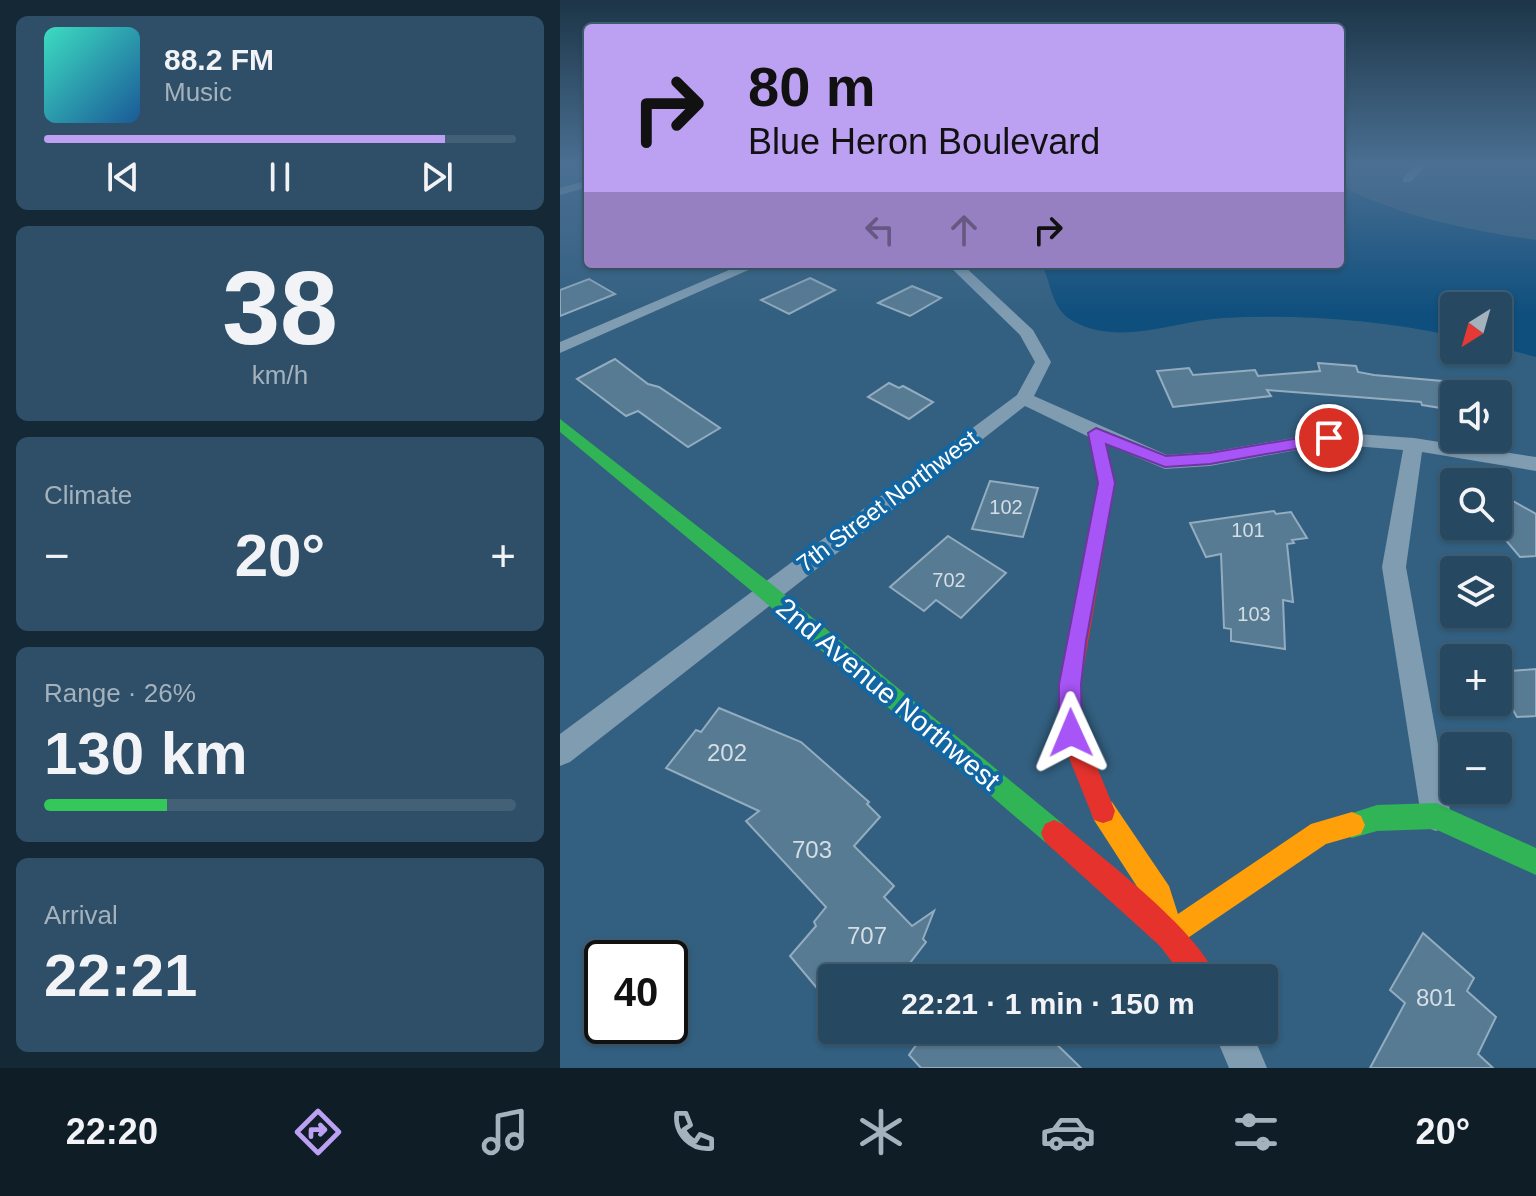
<!DOCTYPE html>
<html lang="en">
<head>
<meta charset="utf-8">
<style>
	:root { --surface:#264861; --page:#2e4f67; --text:#f1f3f6; --muted:#a4b2bd; --line:#426076; --accent:#bca0f2 }
	body { margin:0; font-family:Arial,sans-serif; background:var(--page); color:var(--text); height:100vh; display:flex; flex-direction:column; font-size:30px; white-space:nowrap }
	* { box-sizing:border-box; margin:0 }
	p { font-size:26px; color:var(--muted) }
	.icon { flex:none; width:44px; height:44px; fill:none; stroke:currentColor; stroke-width:2; stroke-linecap:round; stroke-linejoin:round }
	.map { position:relative; flex:1; overflow:hidden }
	.sheet { display:flex; flex-direction:column; gap:16px; padding:16px; background:#152835; width:560px }
	.sheet>* { flex:none }
	.guide { position:absolute; left:24px; top:24px; width:760px; height:244px; border-radius:8px; box-shadow:0 2px 6px #0004,0 0 0 2px var(--line); background:#bca0f2; color:#111; overflow:hidden }
	.needle { width:52px; rotate:217deg }
	.tools { position:absolute; left:880px; top:292px; display:grid; gap:16px }
	.tools a { display:grid; place-items:center; width:72px; height:72px; border-radius:8px; background:var(--surface); box-shadow:0 2px 6px #0004,0 0 0 2px var(--line); font-size:40px }
	.speed { position:absolute; left:24px; top:940px; display:flex; gap:16px; font-size:40px; font-weight:700; text-align:center }
	.speed>* { display:grid; place-content:center; width:104px; height:104px; border-radius:50%; background:var(--surface); box-shadow:0 2px 6px #0004,0 0 0 2px var(--line); line-height:1 }
	.speed .limit { border:4px solid #111; border-radius:12px; background:#fff; color:#111 }
	.pin { position:absolute; display:grid; place-items:center; width:68px; height:68px; color:#fff; margin:-34px; border:4px solid #fff; border-radius:50%; box-shadow:0 2px 8px #0007 }
	.me { position:absolute; width:88px; margin:-44px; rotate:359deg; stroke-linejoin:round; filter:drop-shadow(0 0 6px #0008) }
	.turn { display:flex; align-items:center; gap:28px; height:168px; padding:0 32px; font-size:36px }
	.turn .icon { width:104px; height:104px; stroke-width:2.5 }
	.turn b { display:block; font-size:56px; line-height:68px }
	.lanes { display:flex; align-items:center; height:76px; padding:0 32px; background:#0003; justify-content:center; gap:40px; direction:ltr }
	.lanes .off { opacity:.35 }
	.big { font-size:60px; font-weight:700; line-height:1.1 }
	.sheet .tile { flex:1; display:flex; flex-direction:column; justify-content:center; gap:12px; min-width:0; padding:0 28px; border-radius:12px; background:var(--page) }
	.sheet .dial { align-items:center; gap:0 }
	.dial b { font-size:104px; line-height:1 }
	.song { display:flex; align-items:center; gap:24px }
	.cover { width:96px; height:96px; border-radius:12px; background:linear-gradient(135deg,hsl(170 70% 55%),hsl(210 70% 35%)) }
	.played { height:8px; border-radius:4px; background:linear-gradient(90deg,var(--accent) 85%,var(--line) 85%) }
	.keys { display:flex; justify-content:space-around; direction:ltr }
	.heat { display:flex; justify-content:space-between; align-items:center; font-size:44px; direction:ltr }
	.charge { height:12px; border-radius:6px; background:linear-gradient(90deg,#34c759 26%,var(--line) 0) }
	.trip { position:absolute; left:258px; top:964px; width:460px; height:80px; border-radius:8px; background:var(--surface); box-shadow:0 2px 6px #0004,0 0 0 2px var(--line); font-weight:700; line-height:80px; text-align:center }
	.tabs { display:flex; height:128px; justify-content:space-around; align-items:center; background:#0f1d27; color:var(--muted) }
	.tabs .icon { width:56px; height:56px }
	.tabs .selected { color:var(--accent) }
	.tabs b { font-size:36px; color:var(--text) }
	main { display:flex; flex:1; min-height:0 }
	.map>svg:first-child { display:block }
	.water { fill:#0f4f7e }
	.building { fill:#587b94; stroke:#93acbf; stroke-width:2 }
	.lines { fill:none; stroke-linecap:round; stroke-linejoin:round }
	.street { fill:#7f9cb1; fill-rule:evenodd }
	.fast { fill:#30b455; fill-rule:evenodd }
	.slow { fill:#ff9f0a; fill-rule:evenodd }
	.jam { fill:#e5322d; fill-rule:evenodd }
	.route { fill:#a855f7; stroke:#6d37a1; stroke-width:2 }
	.labels { text-anchor:middle; dominant-baseline:central; stroke-width:8; stroke-linejoin:round; paint-order:stroke }
	.number-label { font-size:20px; fill:#d5dee4 }
	.street-label { font-size:24px; fill:#fff; stroke:#1266a2 }
	.near-number-label { font-size:24px; fill:#d5dee4 }
	.near-street-label { font-size:28px; fill:#fff; stroke:#1266a2 }
</style>
</head>
<body>
<main>
<section class="sheet">
<div class="tile">
<div class="song"><i class="cover"></i><div><b>88.2 FM</b><p>Music</p></div></div>
<div class="played"></div>
<div class="keys"><svg class="icon" aria-label="previous" viewBox="0 0 24 24"><path d="M18 5L8 12l10 7zM5 5v14"/></svg><svg class="icon" aria-label="pause" viewBox="0 0 24 24"><path d="M8 5v14M16 5v14"/></svg><svg class="icon" aria-label="next" viewBox="0 0 24 24"><path d="M6 5l10 7-10 7zM19 5v14"/></svg></div>
</div>
<div class="tile dial"><b>38</b><p>km/h</p></div>
<div class="tile"><p>Climate</p>
<div class="heat"><a>−</a><b class="big">20°</b><a>+</a></div>
</div>
<div class="tile"><p>Range · 26%</p><b class="big">130 km</b><div class="charge"></div></div>
<div class="tile"><p>Arrival</p><b class="big">22:21</b></div>
</section>
<div class="map">
<svg width="976" height="1068" viewBox="0 0 976 1068">
	<rect width="100%" height="100%" fill="#336081"/>
	<path class="water" d="M 780,186 C 843,217 907,230 976,240 L 976,357 L 938,347 L 938,306 L 894,306 L 894,336 C 819,320 740,314 663,318 C 614,321 559,347 513,321 C 492,310 491,284 482,264 L 780,264 Z"/>
	<g class="building">
		<polygon points="250,278 275,290 229,314 201,300"/>
		<polygon points="29,279 55,294 0,316 0,290"/>
		<polygon points="352,286 381,298 350,316 318,303"/>
		<polygon points="55,359 88,384 99,387 160,428 128,447 78,411 66,416 17,379"/>
		<polygon points="758,363 796,366 798,372 814,375 894,382 894,410 862,405 861,402 707,390 711,396 613,407 597,371 629,368 633,375 695,370 698,376 760,371"/>
		<polygon points="329,383 339,388 343,386 373,402 349,419 308,397"/>
		<polygon points="430,481 478,488 463,537 412,529"/>
		<polygon points="953,501 976,514 976,556 960,557 938,531 938,502"/>
		<polygon points="714,511 716,514 731,512 747,538 732,540 734,543 727,544 733,602 723,600 725,649 671,641 671,629 664,628 661,554 646,557 630,523"/>
		<polygon points="388,536 446,573 401,618 376,600 364,611 330,587"/>
		<polygon points="976,669 976,716 957,717 938,684 938,672"/>
		<polygon points="159,708 241,742 309,802 307,804 320,817 294,846 334,886 324,897 352,926 374,911 363,939 366,942 350,963 364,978 272,978 272,1006 230,956 256,926 254,922 266,907 186,821 199,811 106,768 136,730 141,732"/>
		<polygon points="863,933 914,978 907,991 936,1017 918,1054 933,1068 810,1068 845,1003 830,990"/>
		<polygon points="367,1030 482,1030 521,1068 361,1068 349,1055"/>
	</g>
	<g class="lines">
		<g class="street">
			<polygon points="856,164 867,164 851,182 843,182 843,178"/>
			<polygon points="28,180 28,187 0,195 0,188"/>
			<polygon points="183,264 202,264 0,353 0,342"/>
			<polygon points="387,264 402,264 473,330 491,362 474,396 607,455 650,452 769,432 854,438 976,457 976,471 862,452 846,567 891,816 887,827 876,831 865,827 861,816 822,567 843,450 769,444 650,466 605,469 529,437 465,406 10,762 0,766 0,734 457,395 475,362 460,335"/>
			<polygon points="653,1030 691,1030 707,1068 669,1068"/>
		</g>
		<g class="fast">
			<polygon points="0,419 214,586 503,824 507,833 503,842 494,846 485,842 200,598 0,432"/>
			<polygon points="876,803 976,848 976,875 875,829 817,831 792,838 783,834 779,825 783,816 817,805"/>
		</g>
		<polygon class="slow" points="543,799 552,802 609,886 618,914 751,824 792,812 801,816 805,825 801,834 766,844 610,950 600,946 587,902 534,820 531,811 534,802"/>
		<g class="jam">
			<polygon points="536,428 544,433 555,483 521,684 523,733 555,811 552,820 543,823 534,820 499,733 499,684 539,483 528,433"/>
			<path d="M 494,820 L 503,824 C 546,862 635,927 657,978 L 624,978 L 600,946 L 485,842 L 481,833 L 485,824 Z"/>
		</g>
	</g>
	<linearGradient id="sky" x2="0" y2="1"><stop stop-color="#1c3547"/><stop offset="0.52" stop-color="#4a6f92"/><stop offset="1" stop-color="#4a6f92" stop-opacity="0"/></linearGradient>
	<rect width="976" height="314" fill="url(#sky)"/>
	<polygon class="route" points="536,428 606,456 650,453 769,433 777,438 769,443 650,464 605,467 546,444 555,483 526,641 521,684 522,733 519,741 511,744 502,741 499,733 499,684 538,483 528,433"/>
	<g class="labels">
		<g class="number-label">
			<text x="446" y="507">102</text>
			<text x="688" y="530">101</text>
			<text x="389" y="580">702</text>
			<text x="694" y="614">103</text>
		</g>
		<g class="street-label">
			<text transform="translate(327 501) rotate(-37)">7th Street Northwest</text>
		</g>
		<g class="near-number-label">
			<text x="167" y="752">202</text>
			<text x="252" y="849">703</text>
			<text x="307" y="935">707</text>
			<text x="876" y="997">801</text>
		</g>
		<g class="near-street-label">
			<text transform="translate(328 694) rotate(40)">2nd Avenue Northwest</text>
		</g>
	</g>
</svg>
<div class="tools">
<a><svg class="needle" viewBox="-14 -14 28 28"><path d="M0-13l5 13h-10z" fill="#e53935"/><path d="M0 13l5-13h-10z" fill="#a4b2bd"/></svg></a>
<a><svg class="icon" aria-label="sound" viewBox="0 0 24 24"><path d="M4 9h4l5-4v14l-5-4H4zM17 9q2 3 0 6"/></svg></a>
<a><svg class="icon" aria-label="search" viewBox="0 0 24 24"><circle cx="10" cy="10" r="6"/><path d="M15 15l6 6"/></svg></a>
<a><svg class="icon" aria-label="layers" viewBox="0 0 24 24"><path d="M12 4l9 5-9 5-9-5zM3 14l9 5 9-5"/></svg></a>
<a>+</a>
<a>−</a>
</div>
<div class="speed"><div class="limit">40</div></div>
<div class="pin" style="left:769px;top:438px;background:#d93025"><svg class="icon" aria-label="arrive" viewBox="0 0 24 24"><path d="M6 21V4h12l-3 4 3 4H6"/></svg></div>
<svg class="me" style="left:511px;top:733px" viewBox="-20 -20 40 40"><path d="M0-17L14 15 0 8-14 15z" fill="#a855f7" stroke="#fff" stroke-width="4"/></svg>
<div class="trip">22:21 · 1 min · 150 m</div>
<div class="guide">
<div class="turn"><svg class="icon" aria-label="right" viewBox="0 0 24 24"><path d="M7 20v-9h11M14 6l5 5-5 5"/></svg><div><b>80 m</b>Blue Heron Boulevard</div></div>
<div class="lanes"><svg class="icon off" aria-label="left" viewBox="0 0 24 24"><path d="M17 20v-9H6M10 6l-5 5 5 5"/></svg><svg class="icon off" aria-label="ahead" viewBox="0 0 24 24"><path d="M12 20V5M6 11l6-6 6 6"/></svg><svg class="icon" aria-label="right" viewBox="0 0 24 24"><path d="M7 20v-9h11M14 6l5 5-5 5"/></svg></div>
</div>
</div>
</main>
<nav class="tabs">
<b>22:20</b>
<svg class="icon selected" aria-label="directions" viewBox="0 0 24 24"><path d="M12 3l9 9-9 9-9-9zM9 14v-3h6M13 9l2 2-2 2"/></svg>
<svg class="icon" aria-label="music" viewBox="0 0 24 24"><path d="M9 18V5l10-2v13"/><circle cx="6" cy="18" r="3"/><circle cx="16" cy="16" r="3"/></svg>
<svg class="icon" aria-label="phone" viewBox="0 0 24 24"><path d="M5 4h4l2 5-3 2q2 4 5 5l2-3 5 2v4C11 20 4 13 5 4z"/></svg>
<svg class="icon" aria-label="climate" viewBox="0 0 24 24"><path d="M12 3v18M4 7l16 10M4 17L20 7"/></svg>
<svg class="icon" aria-label="car" viewBox="0 0 24 24"><path d="M5 17H2v-5l4-1 3-4h7l3 4 3 1v5h-3M9 17h6M6 11h13"/><circle cx="7" cy="17" r="2"/><circle cx="17" cy="17" r="2"/></svg>
<svg class="icon" aria-label="filters" viewBox="0 0 24 24"><path d="M4 7h16M4 17h16"/><circle cx="9" cy="7" r="2"/><circle cx="15" cy="17" r="2"/></svg>
<b>20°</b>
</nav>
</body>
</html>
